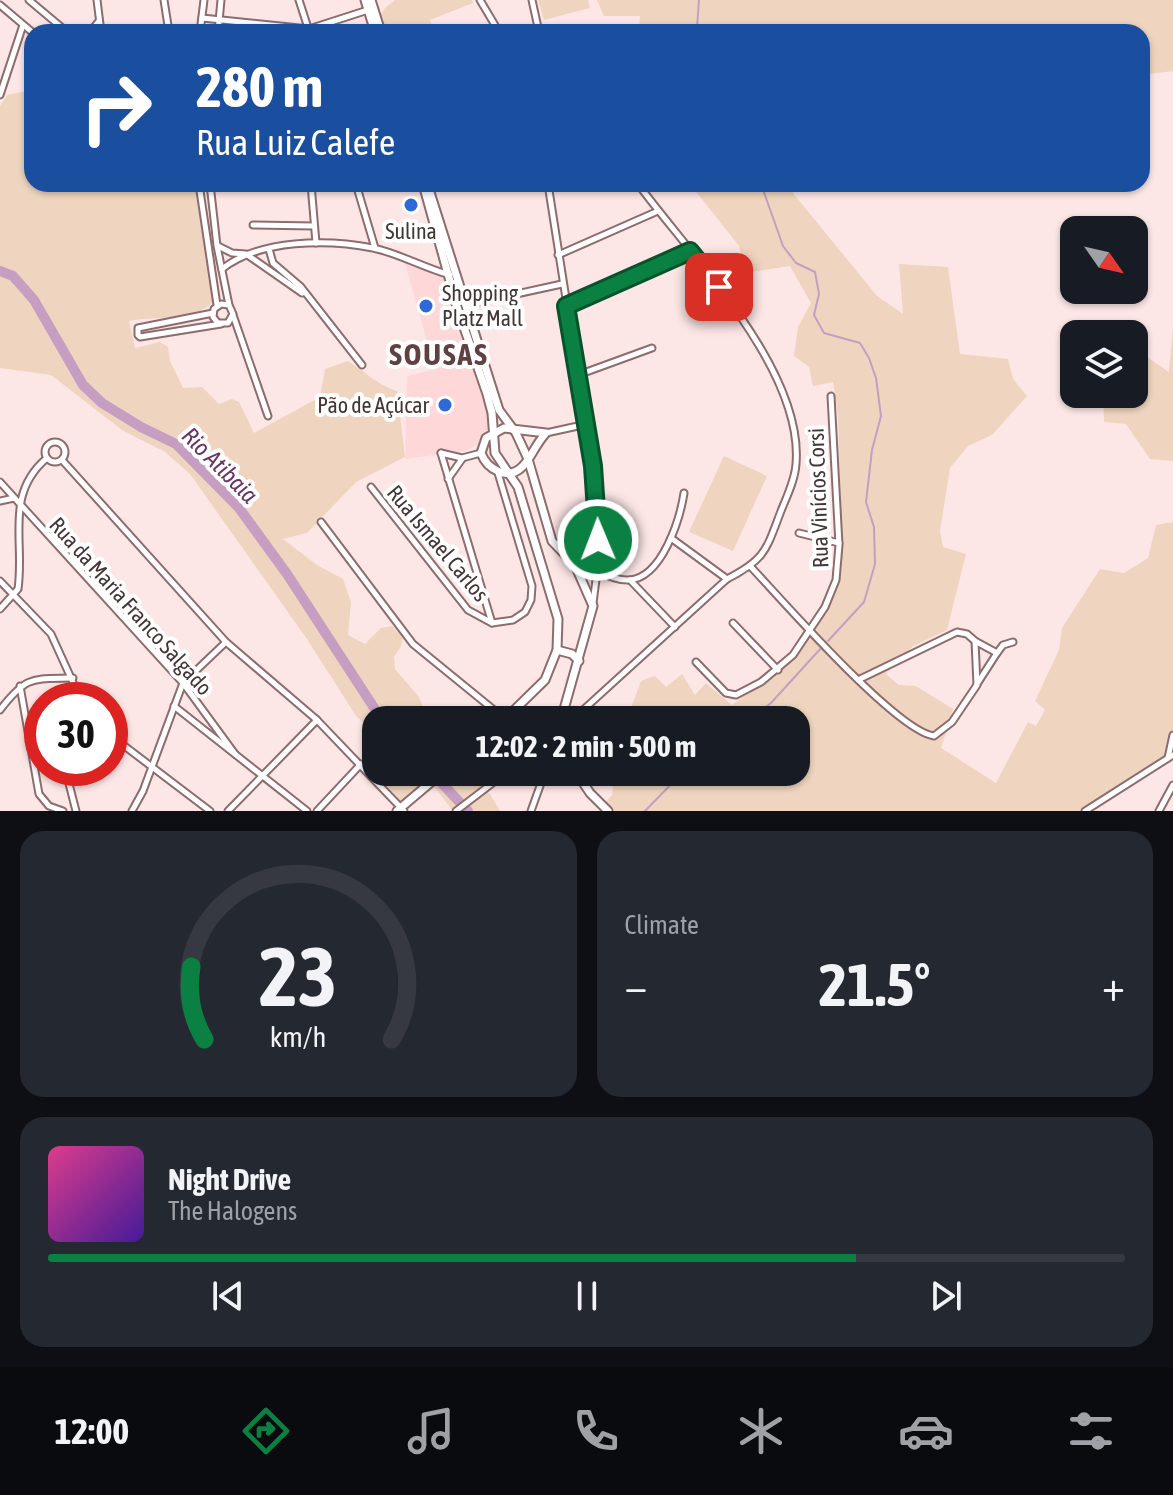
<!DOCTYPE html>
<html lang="en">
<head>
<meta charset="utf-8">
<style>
	:root { --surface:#171b24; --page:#242831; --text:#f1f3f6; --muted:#9ea1a6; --line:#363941; --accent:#0b8043 }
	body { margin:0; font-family:"Asap Condensed",sans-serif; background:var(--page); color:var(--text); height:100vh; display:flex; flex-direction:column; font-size:30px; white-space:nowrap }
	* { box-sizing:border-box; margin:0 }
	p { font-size:26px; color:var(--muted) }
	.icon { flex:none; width:44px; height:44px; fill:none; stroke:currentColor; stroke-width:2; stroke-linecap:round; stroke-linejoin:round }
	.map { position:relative; height:811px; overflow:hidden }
	.panel { display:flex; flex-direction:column; gap:20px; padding:20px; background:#0d0f14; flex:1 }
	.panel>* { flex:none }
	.hud { position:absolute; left:24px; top:24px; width:1126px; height:168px; border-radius:24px; box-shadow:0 2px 6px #0004; background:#1a4fa0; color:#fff; overflow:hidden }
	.needle { width:52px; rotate:124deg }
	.buttons { position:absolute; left:1060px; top:216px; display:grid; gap:16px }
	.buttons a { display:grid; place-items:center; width:88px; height:88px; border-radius:16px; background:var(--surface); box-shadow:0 2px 6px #0004; font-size:40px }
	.speed { position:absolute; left:24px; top:682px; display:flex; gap:16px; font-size:40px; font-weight:700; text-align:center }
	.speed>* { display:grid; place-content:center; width:104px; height:104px; border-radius:50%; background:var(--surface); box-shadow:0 2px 6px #0004; line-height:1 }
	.speed .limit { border:12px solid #d22; background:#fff; color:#111 }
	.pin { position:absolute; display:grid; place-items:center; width:68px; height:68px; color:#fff; margin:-34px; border-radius:16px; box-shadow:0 4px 12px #0006 }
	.me { position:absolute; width:88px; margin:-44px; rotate:359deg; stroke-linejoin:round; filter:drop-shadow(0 0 6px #0008) }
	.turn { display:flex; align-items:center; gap:28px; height:168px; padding:0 40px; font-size:36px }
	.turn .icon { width:104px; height:104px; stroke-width:2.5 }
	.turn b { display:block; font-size:56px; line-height:68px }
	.big { font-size:60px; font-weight:700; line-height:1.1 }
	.panel .widget { flex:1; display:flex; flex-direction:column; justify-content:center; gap:12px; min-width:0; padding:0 28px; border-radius:24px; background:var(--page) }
	.panel .dial { align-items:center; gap:0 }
	.dial svg { height:208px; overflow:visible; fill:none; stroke:var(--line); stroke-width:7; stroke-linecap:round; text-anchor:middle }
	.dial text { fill:var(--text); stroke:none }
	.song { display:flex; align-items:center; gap:24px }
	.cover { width:96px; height:96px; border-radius:12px; background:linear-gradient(135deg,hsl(330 70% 55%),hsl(260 70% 35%)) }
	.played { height:8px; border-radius:4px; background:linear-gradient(90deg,var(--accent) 75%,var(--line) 75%) }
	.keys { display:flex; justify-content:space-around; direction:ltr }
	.heat { display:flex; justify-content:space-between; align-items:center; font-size:44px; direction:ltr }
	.panel .tiles { flex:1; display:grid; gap:20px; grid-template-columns:1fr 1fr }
	.widget:last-child { grid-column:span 2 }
	.trip { position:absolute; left:362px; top:706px; width:448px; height:80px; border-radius:24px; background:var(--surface); box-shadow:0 2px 6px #0004; font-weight:700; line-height:80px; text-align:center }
	.tabs { display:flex; height:128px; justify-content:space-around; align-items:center; background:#090b0e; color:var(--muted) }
	.tabs .icon { width:56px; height:56px }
	.tabs .on { color:var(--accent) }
	.tabs b { font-size:36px; color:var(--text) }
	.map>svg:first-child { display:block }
	.built { fill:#fed8d9 }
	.green { fill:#efd5bf }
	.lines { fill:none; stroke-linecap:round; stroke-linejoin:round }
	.stream { stroke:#c69ec1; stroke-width:2 }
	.river { stroke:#c69ec1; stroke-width:10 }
	.minor-casing { stroke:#8d6c6d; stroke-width:9 }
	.major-casing { stroke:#8d6c6d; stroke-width:11 }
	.minor { stroke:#fff; stroke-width:5 }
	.major { stroke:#fff; stroke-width:7 }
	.route-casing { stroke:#07532c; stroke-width:20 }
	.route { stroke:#0b8043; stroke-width:14 }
	.poi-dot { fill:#2e69d7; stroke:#fff; stroke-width:3 }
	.labels { text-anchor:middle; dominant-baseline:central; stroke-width:8; stroke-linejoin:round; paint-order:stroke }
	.poi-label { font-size:22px; fill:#443536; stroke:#fff }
	.street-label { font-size:22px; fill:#443536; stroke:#fff }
	.water-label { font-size:24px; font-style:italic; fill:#683664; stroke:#fff }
	.district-label { font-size:30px; font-weight:bold; letter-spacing:2px; fill:#604142; stroke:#fff }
</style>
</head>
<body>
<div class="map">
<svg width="1173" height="811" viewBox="0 0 1173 811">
	<rect width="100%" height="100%" fill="#fde6e6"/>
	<polygon class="built" points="405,263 448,277 482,384 490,425 478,444 465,451 405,459 407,376 435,369"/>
	<g class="green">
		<polygon points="395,0 472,0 473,3 430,20 434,32 384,32 380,16 385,8"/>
		<polygon points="538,0 588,0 590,8 544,20"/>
		<polygon points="597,0 1173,0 1173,71 1142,75 1142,32 639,32 640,16 604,16"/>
		<path d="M 32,90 L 32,184 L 192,184 L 197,196 L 213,302 C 194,322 154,316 129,321 L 135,348 L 160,342 L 168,347 L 170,361 L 183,388 L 202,387 L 219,404 L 232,399 L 239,402 L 254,433 L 320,397 L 325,369 L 348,361 C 366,372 377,385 397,391 L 405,457 L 356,482 L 307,533 L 283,539 L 317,565 L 343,579 L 351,602 L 348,635 L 365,644 L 381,628 L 392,626 L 403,637 L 401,646 L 394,657 L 395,669 L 419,697 L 428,720 L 376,720 L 376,735 L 356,716 L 307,639 L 190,474 L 165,452 L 122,430 L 51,375 L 0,368 L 0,106 L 7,95 Z"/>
		<polygon points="690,184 791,184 793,193 877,296 903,314 899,264 948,267 960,354 1008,359 1013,379 1027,396 992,435 968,446 950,468 940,531 943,547 966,554 947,630 913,646 886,674 899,685 916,686 953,709 941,748 996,783 1028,722 1036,726 1045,710 1035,701 1059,650 1062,628 1100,569 1124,573 1148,558 1156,525 1173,522 1173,735 1168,759 1087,811 611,811 605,803 612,795 614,779 621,772 796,772 796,720 630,720 628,716 641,681 655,676 666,687 682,674 695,695 706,683 732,705 795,657 827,609 838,582 842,547 838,415 833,382 813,386 809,367 794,356 798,327 811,303 790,266 745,273 739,246"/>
		<polygon points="1173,326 1173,461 1150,459 1126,424 1104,422 1103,395 1134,394 1134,348 1169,372"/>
		<polygon points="724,456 767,476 733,551 689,532"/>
		<polygon points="376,749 376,772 413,772 425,783 402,803 364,760"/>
		<polygon points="417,772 466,772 490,794 500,811 453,811 436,789"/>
	</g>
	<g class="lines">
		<g class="stream">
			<polyline points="699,0 697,27 701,32"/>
			<polyline points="761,184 783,246 796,263 815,272 819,294 814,315 824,333 860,343 869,358 876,378 881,416 872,450 866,502 874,527 875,564 864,602 828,641"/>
			<polyline points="748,720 771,703 822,647"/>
			<polyline points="645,811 683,772"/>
		</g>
		<g class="river">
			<polyline points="0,271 13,276 34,300 83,385 102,403 141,427 176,444 239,508 287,574 382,720"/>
			<polyline points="431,772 468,811"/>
		</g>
		<g class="minor-casing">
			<g id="minor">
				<polyline points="29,0 67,32"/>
				<polyline points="97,0 101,32"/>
				<polyline points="164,0 169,32"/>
				<polyline points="299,0 309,31"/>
				<polyline points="480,0 499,32"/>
				<polyline points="532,0 539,32"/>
				<polyline points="0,5 32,32"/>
				<polyline points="202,18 309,29 368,10"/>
				<polyline points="90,32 99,21"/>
				<polyline points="200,32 204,0"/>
				<polyline points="218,32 221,0"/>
				<polyline points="0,95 23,25"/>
				<polyline points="199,184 217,305"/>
				<polyline points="210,184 217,246 229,305 233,314 228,323 218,323 213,317 214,309 221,304 229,305"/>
				<polyline points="311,184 316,243"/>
				<polyline points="356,184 375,248"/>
				<polyline points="548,184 597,496 597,572 593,603"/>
				<polyline points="253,225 314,226"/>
				<polyline points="218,246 232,253 246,254 302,293"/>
				<polyline points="269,249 273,263 301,287 362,365"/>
				<polyline points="558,255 658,211"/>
				<path d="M 222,269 C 260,239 328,239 373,248 C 398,253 424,268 450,275"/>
				<polyline points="466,305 562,284"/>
				<polyline points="566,306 690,251"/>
				<polyline points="213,313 138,328 138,335 140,337 221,324"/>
				<polyline points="233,315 268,416"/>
				<polyline points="578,375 652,348"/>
				<polyline points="546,433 587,424"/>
				<circle cx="55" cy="452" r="10"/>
				<polyline points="441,453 492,623"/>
				<polyline points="441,453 462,458 481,453"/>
				<polyline points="62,460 226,642 317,720 404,811"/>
				<polyline points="448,479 462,459"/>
				<polyline points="0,482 183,683 235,754"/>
				<polyline points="371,487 468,610 492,623 513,620 525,612 531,600 532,586 498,473"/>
				<polyline points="0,501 14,498"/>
				<polyline points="321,522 413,644 505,719"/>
				<polyline points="799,533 839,543"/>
				<polyline points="671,538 727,579"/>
				<path d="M 575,565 C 594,565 609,581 629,580 C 662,578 680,519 684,493"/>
				<path d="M 751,567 C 783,601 896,731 934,736 L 952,722 L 977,685 L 975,641 L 967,634 L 957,632 L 858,680"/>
				<polyline points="630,580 675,627"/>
				<polyline points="0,581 51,634 81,700"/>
				<path d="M 0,609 L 18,589 C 25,541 4,494 47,458"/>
				<polyline points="733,623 778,670"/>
				<polyline points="975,641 997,653 977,684"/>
				<polyline points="997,653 1003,645 1013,642"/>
				<polyline points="696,662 726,693 736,695 761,682 793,655 825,607 836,580 839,545 831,396"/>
				<polyline points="20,686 39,794 49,806 63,811"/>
				<polyline points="174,706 307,811"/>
				<path d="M 0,710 C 27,675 32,679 73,678"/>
				<path d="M 572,720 L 727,579 C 766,559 766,550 781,511 C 787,496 795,480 796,464 C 804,370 691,256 638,184"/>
				<polyline points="110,735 210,811"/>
				<polyline points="1168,758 1173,735"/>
				<polyline points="65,768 76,811"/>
				<polyline points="132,811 143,791 183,683 226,642"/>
				<polyline points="228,811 317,720"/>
				<polyline points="317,811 361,764"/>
				<polyline points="456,811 507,772"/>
				<polyline points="531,811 545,772"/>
				<polyline points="1085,811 1173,755"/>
				<polyline points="1159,811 1173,785"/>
			</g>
		</g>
		<g class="major-casing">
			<g id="major">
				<polyline points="365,0 375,32"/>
				<polyline points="371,0 381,32"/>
				<polyline points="423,184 458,310 487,394 492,413 495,453 518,487 558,619 557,650 545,680 504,720"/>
				<polyline points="428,186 499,410 516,433 528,459 552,541 575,565 593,606 561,720"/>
				<path d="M 504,428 L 546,433 C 535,445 531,458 523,466 C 508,482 487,469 481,453 L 486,438 Z"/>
				<polyline points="557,650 572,654 579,661"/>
				<polyline points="576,772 590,793 608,811"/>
				<polyline points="397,811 443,772"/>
			</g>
		</g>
		<use href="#minor" class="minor"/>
		<use href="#major" class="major"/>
	</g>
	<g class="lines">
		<g class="route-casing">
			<polyline id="route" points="598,540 593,466 566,306 690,251 719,287"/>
		</g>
		<use href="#route" class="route"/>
	</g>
	<g class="poi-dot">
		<circle cx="411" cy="205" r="8"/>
		<circle cx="426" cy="306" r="8"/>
		<circle cx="445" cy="405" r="8"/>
	</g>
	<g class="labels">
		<g class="poi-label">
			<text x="411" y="231">Sulina</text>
			<text x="442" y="293" text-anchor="start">Shopping<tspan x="442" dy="25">Platz Mall</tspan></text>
			<text x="429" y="405" text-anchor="end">Pão de Açúcar</text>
		</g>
		<g class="street-label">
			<text transform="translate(818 498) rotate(-92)">Rua Vinícios Corsi</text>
			<text transform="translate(438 543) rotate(50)">Rua Ismael Carlos</text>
			<text transform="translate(131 606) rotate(48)">Rua da Maria Franco Salgado</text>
		</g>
		<g class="water-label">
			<text transform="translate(220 465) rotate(45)">Rio Atibaia</text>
		</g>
		<g class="district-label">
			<text x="439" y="354">SOUSAS</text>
		</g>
	</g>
</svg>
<div class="buttons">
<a><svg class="needle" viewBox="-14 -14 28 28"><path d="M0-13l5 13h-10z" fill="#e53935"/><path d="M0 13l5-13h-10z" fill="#9ea1a6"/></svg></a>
<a><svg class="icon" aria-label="layers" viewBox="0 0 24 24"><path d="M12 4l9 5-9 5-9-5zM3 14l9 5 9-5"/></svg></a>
</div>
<div class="speed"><div class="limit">30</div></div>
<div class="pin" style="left:719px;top:287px;background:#d93025"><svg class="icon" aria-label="arrive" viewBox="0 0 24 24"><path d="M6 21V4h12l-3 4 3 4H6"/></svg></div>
<svg class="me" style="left:598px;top:540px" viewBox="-20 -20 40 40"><circle r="17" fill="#0b8043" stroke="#fff" stroke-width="3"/><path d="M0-11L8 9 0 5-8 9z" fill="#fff"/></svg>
<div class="trip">12:02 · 2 min · 500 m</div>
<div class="hud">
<div class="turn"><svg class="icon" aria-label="right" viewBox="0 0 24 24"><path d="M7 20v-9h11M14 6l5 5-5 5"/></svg><div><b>280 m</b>Rua Luiz Calefe</div></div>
</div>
</div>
<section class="panel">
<div class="tiles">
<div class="widget dial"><svg viewBox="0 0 100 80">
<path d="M14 69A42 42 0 1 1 86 69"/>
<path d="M14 69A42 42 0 0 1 9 41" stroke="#0b8043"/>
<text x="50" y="56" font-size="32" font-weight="700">23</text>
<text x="50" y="72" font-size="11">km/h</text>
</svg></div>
<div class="widget"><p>Climate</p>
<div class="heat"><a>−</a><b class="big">21.5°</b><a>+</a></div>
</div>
<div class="widget">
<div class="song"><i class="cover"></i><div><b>Night Drive</b><p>The Halogens</p></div></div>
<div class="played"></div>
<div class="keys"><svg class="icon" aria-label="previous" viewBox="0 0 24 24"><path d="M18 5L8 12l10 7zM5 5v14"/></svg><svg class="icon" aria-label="pause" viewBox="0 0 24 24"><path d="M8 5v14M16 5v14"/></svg><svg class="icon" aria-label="next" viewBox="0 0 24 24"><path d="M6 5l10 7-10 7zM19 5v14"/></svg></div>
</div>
</div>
</section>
<nav class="tabs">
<b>12:00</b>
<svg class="icon on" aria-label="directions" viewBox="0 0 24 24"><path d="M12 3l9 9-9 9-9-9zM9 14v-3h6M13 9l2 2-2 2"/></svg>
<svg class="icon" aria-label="music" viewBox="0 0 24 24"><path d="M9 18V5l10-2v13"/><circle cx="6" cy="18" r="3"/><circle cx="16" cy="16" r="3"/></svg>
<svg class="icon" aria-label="phone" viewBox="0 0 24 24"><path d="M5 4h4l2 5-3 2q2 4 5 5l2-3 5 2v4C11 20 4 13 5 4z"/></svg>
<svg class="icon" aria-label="climate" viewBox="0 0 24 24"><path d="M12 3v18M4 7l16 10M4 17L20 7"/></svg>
<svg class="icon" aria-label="car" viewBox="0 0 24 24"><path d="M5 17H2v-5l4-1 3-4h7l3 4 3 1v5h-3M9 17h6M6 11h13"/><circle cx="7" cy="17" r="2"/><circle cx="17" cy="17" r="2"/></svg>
<svg class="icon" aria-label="filters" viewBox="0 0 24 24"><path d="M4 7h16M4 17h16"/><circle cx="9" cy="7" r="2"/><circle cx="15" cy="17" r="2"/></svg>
</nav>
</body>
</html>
